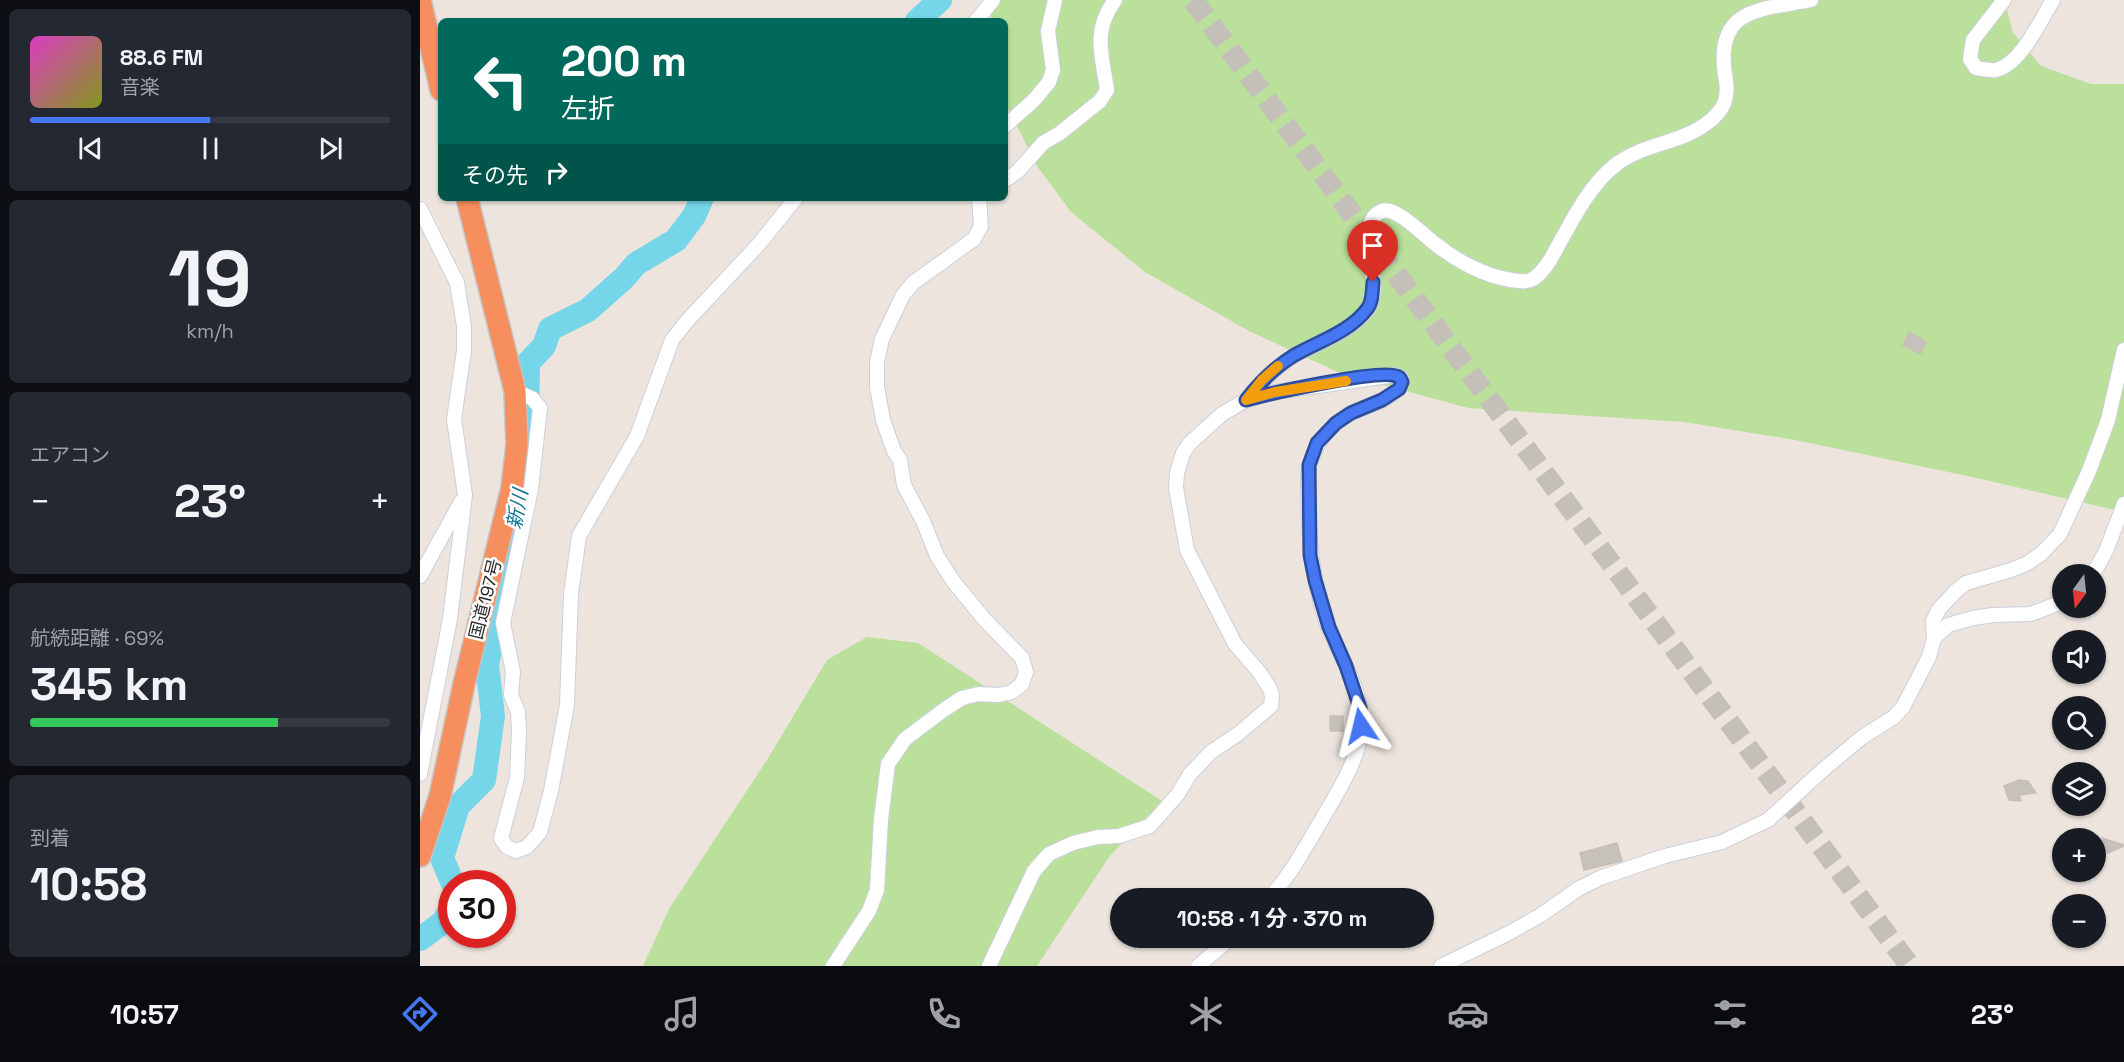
<!DOCTYPE html>
<html lang="ja">
<head>
<meta charset="utf-8">
<style>
	:root { --surface:#171b24; --page:#242831; --text:#f1f3f6; --muted:#9ea1a6; --line:#363941; --accent:#4477f1 }
	body { margin:0; font-family:"Space Grotesk","Noto Sans JP",sans-serif; background:var(--page); color:var(--text); height:100vh; display:flex; flex-direction:column; font-size:22px; white-space:nowrap }
	* { box-sizing:border-box; margin:0 }
	p { font-size:20px; color:var(--muted) }
	.icon { flex:none; width:33px; height:33px; fill:none; stroke:currentColor; stroke-width:2; stroke-linecap:round; stroke-linejoin:round }
	.map { position:relative; flex:1; overflow:hidden }
	.details { display:flex; flex-direction:column; gap:9px; padding:9px; background:#0d0f14; width:420px }
	.details>* { flex:none }
	.guide { position:absolute; left:18px; top:18px; width:570px; height:183px; border-radius:9px; box-shadow:0 2px 4px #0004; background:#00695c; color:#fff; overflow:hidden }
	.needle { width:39px; rotate:195deg }
	.buttons { position:absolute; left:1632px; top:564px; display:grid; gap:12px }
	.buttons a { display:grid; place-items:center; width:54px; height:54px; border-radius:50%; background:var(--surface); box-shadow:0 2px 4px #0004; font-size:30px }
	.speed { position:absolute; left:18px; top:870px; display:flex; gap:12px; font-size:30px; font-weight:700; text-align:center }
	.speed>* { display:grid; place-content:center; width:78px; height:78px; border-radius:50%; background:var(--surface); box-shadow:0 2px 4px #0004; line-height:1 }
	.speed .limit { border:9px solid #d22; background:#fff; color:#111 }
	.pin { position:absolute; display:grid; place-items:center; width:51px; height:51px; color:#fff; margin:-62px -26px; border-radius:50% 50% 50% 0; rotate:-45deg; box-shadow:0 0 6px #0007 }
	.pin .icon { rotate:45deg }
	.me { position:absolute; width:66px; margin:-33px; rotate:350deg; stroke-linejoin:round; filter:drop-shadow(0 0 4px #0008) }
	.turn { display:flex; align-items:center; gap:21px; height:126px; padding:0 24px; font-size:27px }
	.turn .icon { width:78px; height:78px; stroke-width:2.5 }
	.turn b { display:block; font-size:42px; line-height:51px }
	.then { display:flex; align-items:center; height:57px; padding:0 24px; background:#0003; gap:12px; font-size:22px }
	.big { font-size:45px; font-weight:700; line-height:1.1 }
	.details .card { flex:1; display:flex; flex-direction:column; justify-content:center; gap:9px; min-width:0; padding:0 21px; border-radius:9px; background:var(--page) }
	.details .dial { align-items:center; gap:0 }
	.dial b { font-size:78px; line-height:1 }
	.song { display:flex; align-items:center; gap:18px }
	.cover { width:72px; height:72px; border-radius:9px; background:linear-gradient(135deg,hsl(310 70% 55%),hsl(70 70% 35%)) }
	.played { height:6px; border-radius:3px; background:linear-gradient(90deg,var(--accent) 50%,var(--line) 50%) }
	.keys { display:flex; justify-content:space-around; direction:ltr }
	.heat { display:flex; justify-content:space-between; align-items:center; font-size:33px; direction:ltr }
	.charge { height:9px; border-radius:4px; background:linear-gradient(90deg,#34c759 69%,var(--line) 0) }
	.trip { position:absolute; left:690px; top:888px; width:324px; height:60px; border-radius:30px; background:var(--surface); box-shadow:0 2px 4px #0004; font-weight:700; line-height:60px; text-align:center }
	.menu { display:flex; height:96px; justify-content:space-around; align-items:center; background:#090b0e; color:var(--muted) }
	.menu .icon { width:42px; height:42px }
	.menu .on { color:var(--accent) }
	.menu b { font-size:27px; color:var(--text) }
	main { display:flex; flex:1; min-height:0 }
	.map>svg:first-child { display:block }
	.green { fill:#bae09c }
	.lines { fill:none; stroke-linecap:round; stroke-linejoin:round }
	.river { stroke:#75d6e9; stroke-width:24 }
	.building { fill:#c7c1bc; stroke:#c7bfb7; stroke-width:1.5 }
	.highway-tunnel { stroke:#c5bfb9; stroke-width:21; stroke-dasharray:21 10; stroke-linecap:butt }
	.minor-casing { stroke:#cbd0db; stroke-width:16 }
	.highway-casing { stroke:#c3c3c3; stroke-width:24 }
	.minor { stroke:#fff; stroke-width:14 }
	.highway { stroke:#f68f5d; stroke-width:21 }
	.route-casing { stroke:#2c4d9d; stroke-width:15 }
	.route { stroke:#4477f1; stroke-width:10 }
	.slow { stroke:#f59e0b; stroke-width:10 }
	.labels { text-anchor:middle; dominant-baseline:central; stroke-width:5; stroke-linejoin:round; paint-order:stroke }
	.street-label { font-size:18px; fill:#2a2a2a; stroke:#fff }
	.water-label { font-size:20px; font-style:italic; fill:#147695; stroke:#fff }
</style>
</head>
<body>
<main>
<section class="details">
<div class="card">
<div class="song"><i class="cover"></i><div><b>88.6 FM</b><p>音楽</p></div></div>
<div class="played"></div>
<div class="keys"><svg class="icon" aria-label="previous" viewBox="0 0 24 24"><path d="M18 5L8 12l10 7zM5 5v14"/></svg><svg class="icon" aria-label="pause" viewBox="0 0 24 24"><path d="M8 5v14M16 5v14"/></svg><svg class="icon" aria-label="next" viewBox="0 0 24 24"><path d="M6 5l10 7-10 7zM19 5v14"/></svg></div>
</div>
<div class="card dial"><b>19</b><p>km/h</p></div>
<div class="card"><p>エアコン</p>
<div class="heat"><a>−</a><b class="big">23°</b><a>+</a></div>
</div>
<div class="card"><p>航続距離 · 69%</p><b class="big">345 km</b><div class="charge"></div></div>
<div class="card"><p>到着</p><b class="big">10:58</b></div>
</section>
<div class="map">
<svg width="1704" height="966" viewBox="0 0 1704 966">
	<rect width="100%" height="100%" fill="#ece4dd"/>
	<g class="green">
		<polygon points="573,0 1592,0 1587,10 1593,33 1621,66 1671,84 1704,84 1704,512 1557,478 1375,440 1264,422 1048,408 920,373 829,331 725,272 651,212 617,166 585,102 585,21 571,21"/>
		<polygon points="447,637 498,643 742,801 689,857 617,966 223,966 249,909 347,760 407,660"/>
	</g>
	<g class="lines">
		<g class="river">
			<polyline points="497,21 520,0"/>
			<polyline points="33,884 22,858 38,806 64,780 73,716 67,665 102,486 107,424 108,363 124,346 130,329 168,310 204,278 216,264 256,240 274,216 282,198"/>
			<polyline points="0,939 22,923 32,909"/>
		</g>
	</g>
	<g class="building">
		<polygon points="1489,332 1506,342 1500,354 1483,345"/>
		<rect x="910" y="716" width="13" height="15"/>
		<polygon points="1599,780 1608,781 1616,793 1599,795 1601,801 1589,800 1584,786"/>
		<polygon points="1682,838 1704,845 1704,846 1688,853"/>
		<polygon points="1197,843 1202,861 1164,870 1160,853"/>
	</g>
	<g class="lines">
		<polyline class="highway-tunnel" points="773,0 1490,966"/>
		<g class="minor-casing">
			<g id="minor">
				<path d="M 1584,0 L 1553,40 L 1550,59 L 1556,68 C 1563,69 1569,71 1576,70 C 1601,64 1620,21 1633,0"/>
				<polyline points="556,21 573,0"/>
				<polyline points="585,126 614,100 629,82 633,70 628,31 635,0"/>
				<path d="M 585,180 L 597,172 L 623,143 L 640,133 L 680,101 L 687,90 C 682,55 672,31 695,0"/>
				<polyline points="0,209 37,283 44,326 44,351 34,419 45,495 30,619 0,774"/>
				<polyline points="95,391 113,399 120,408 111,489 83,623 93,672 91,695 98,712 99,732 97,778 81,838 87,847 96,851 107,847 120,832 131,791 147,705 151,594 159,536 217,436 252,340 267,321 339,244 376,198"/>
				<path d="M 826,400 C 840,383 853,369 872,357 C 896,342 931,333 948,309 C 965,285 934,229 958,213 C 963,209 969,210 975,213 C 990,220 1001,233 1014,243 C 1035,260 1064,276 1091,280 C 1098,281 1106,283 1113,279 C 1128,269 1135,250 1144,235 C 1157,211 1173,183 1194,166 C 1226,140 1270,145 1298,113 C 1308,102 1308,89 1305,75 C 1295,8 1339,10 1391,0"/>
				<polyline points="1673,574 1686,551 1704,504"/>
				<polyline points="0,576 41,502"/>
				<polyline points="1514,638 1528,625 1553,618 1573,615 1611,614 1642,602"/>
				<polyline points="413,966 449,911 457,890 461,819 468,764 485,739 525,709 542,698 558,694 579,695 592,692 602,684 606,672 602,658 564,619 533,581 517,556 503,521 484,485 480,460 474,451 463,420 457,387 457,362 462,339 483,295 493,283 554,239 561,226 559,198"/>
				<path d="M 569,966 L 614,871 L 629,854 L 653,843 L 678,837 L 699,836 L 730,826 L 758,794 L 770,774 L 791,752 L 818,734 L 851,706 L 852,696 L 850,689 L 840,673 L 815,644 L 767,550 L 756,488 L 757,473 L 763,453 L 770,443 L 802,414 L 826,400 L 855,392 L 975,375 L 981,378 L 982,382 C 975,399 949,405 933,412 C 913,422 896,441 890,463 C 886,478 889,505 889,522 C 890,560 896,593 909,629 C 920,655 936,681 940,709 C 942,721 942,735 938,746 C 931,772 916,795 902,819 C 886,846 871,875 849,898"/>
				<polyline points="778,966 811,938"/>
				<polyline points="1021,966 1089,933 1121,915 1158,889 1180,878 1245,856 1302,842 1348,820 1404,769 1441,738 1474,717 1483,707 1509,657 1514,638 1513,621 1519,609 1536,591 1546,583 1591,570 1606,564 1621,554 1640,534 1669,471 1688,420 1704,350"/>
			</g>
		</g>
		<g class="highway-casing">
			<g id="highway">
				<polyline points="0,0 21,90"/>
				<polyline points="0,856 20,796 44,684 92,488 97,444 95,391 47,198"/>
			</g>
		</g>
		<use href="#minor" class="minor"/>
		<use href="#highway" class="highway"/>
	</g>
	<g class="lines">
		<g class="route-casing">
			<path id="route" d="M 941,726 L 940,708 L 926,666 L 909,627 L 895,580 L 890,555 L 889,465 L 897,443 L 916,423 L 931,413 L 962,400 L 979,389 L 982,382 C 980,378 981,377 976,376 C 959,369 848,394 826,400 C 840,382 854,368 873,356 C 897,342 930,332 947,309 C 953,302 952,291 953,282"/>
		</g>
		<use href="#route" class="route"/>
		<polyline class="slow" points="858,366 842,380 826,400 855,392 926,381"/>
	</g>
	<g class="labels">
		<g class="street-label">
			<text transform="translate(65 599) rotate(-76)">国道197号</text>
		</g>
		<g class="water-label">
			<text transform="translate(97 509) rotate(-80)">新川</text>
		</g>
	</g>
</svg>
<div class="buttons">
<a><svg class="needle" viewBox="-14 -14 28 28"><path d="M0-13l5 13h-10z" fill="#e53935"/><path d="M0 13l5-13h-10z" fill="#9ea1a6"/></svg></a>
<a><svg class="icon" aria-label="sound" viewBox="0 0 24 24"><path d="M4 9h4l5-4v14l-5-4H4zM17 9q2 3 0 6"/></svg></a>
<a><svg class="icon" aria-label="search" viewBox="0 0 24 24"><circle cx="10" cy="10" r="6"/><path d="M15 15l6 6"/></svg></a>
<a><svg class="icon" aria-label="layers" viewBox="0 0 24 24"><path d="M12 4l9 5-9 5-9-5zM3 14l9 5 9-5"/></svg></a>
<a>+</a>
<a>−</a>
</div>
<div class="speed"><div class="limit">30</div></div>
<div class="pin" style="left:953px;top:282px;background:#d93025"><svg class="icon" aria-label="arrive" viewBox="0 0 24 24"><path d="M6 21V4h12l-3 4 3 4H6"/></svg></div>
<svg class="me" style="left:941px;top:726px" viewBox="-20 -20 40 40"><path d="M0-17L14 15 0 8-14 15z" fill="#4477f1" stroke="#fff" stroke-width="4"/></svg>
<div class="trip">10:58 · 1 分 · 370 m</div>
<div class="guide">
<div class="turn"><svg class="icon" aria-label="left" viewBox="0 0 24 24"><path d="M17 20v-9H6M10 6l-5 5 5 5"/></svg><div><b>200 m</b>左折</div></div>
<div class="then">その先<svg class="icon" aria-label="right" viewBox="0 0 24 24"><path d="M7 20v-9h11M14 6l5 5-5 5"/></svg></div>
</div>
</div>
</main>
<nav class="menu">
<b>10:57</b>
<svg class="icon on" aria-label="directions" viewBox="0 0 24 24"><path d="M12 3l9 9-9 9-9-9zM9 14v-3h6M13 9l2 2-2 2"/></svg>
<svg class="icon" aria-label="music" viewBox="0 0 24 24"><path d="M9 18V5l10-2v13"/><circle cx="6" cy="18" r="3"/><circle cx="16" cy="16" r="3"/></svg>
<svg class="icon" aria-label="phone" viewBox="0 0 24 24"><path d="M5 4h4l2 5-3 2q2 4 5 5l2-3 5 2v4C11 20 4 13 5 4z"/></svg>
<svg class="icon" aria-label="climate" viewBox="0 0 24 24"><path d="M12 3v18M4 7l16 10M4 17L20 7"/></svg>
<svg class="icon" aria-label="car" viewBox="0 0 24 24"><path d="M5 17H2v-5l4-1 3-4h7l3 4 3 1v5h-3M9 17h6M6 11h13"/><circle cx="7" cy="17" r="2"/><circle cx="17" cy="17" r="2"/></svg>
<svg class="icon" aria-label="filters" viewBox="0 0 24 24"><path d="M4 7h16M4 17h16"/><circle cx="9" cy="7" r="2"/><circle cx="15" cy="17" r="2"/></svg>
<b>23°</b>
</nav>
</body>
</html>
